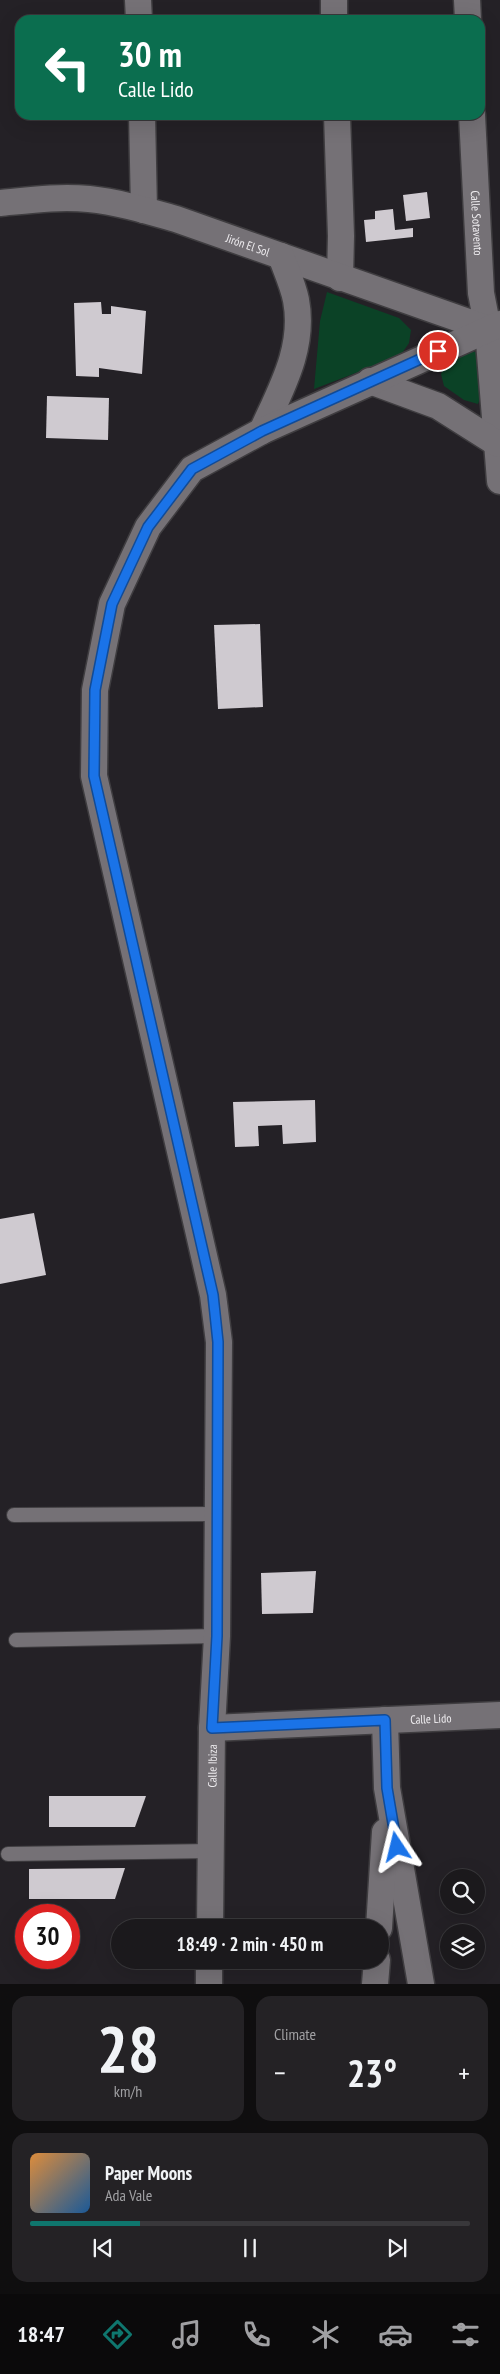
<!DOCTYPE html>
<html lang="en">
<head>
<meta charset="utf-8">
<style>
	:root { --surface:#1b191c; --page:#242225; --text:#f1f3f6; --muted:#a0a0a3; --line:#39383b; --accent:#0f766e }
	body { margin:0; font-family:"PT Sans Narrow",sans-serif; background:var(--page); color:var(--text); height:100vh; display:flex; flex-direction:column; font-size:19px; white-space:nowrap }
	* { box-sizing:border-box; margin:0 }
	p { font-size:16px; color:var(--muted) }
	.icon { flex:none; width:28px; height:28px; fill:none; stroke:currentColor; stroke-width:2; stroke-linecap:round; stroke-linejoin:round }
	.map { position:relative; height:1984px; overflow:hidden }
	.side { display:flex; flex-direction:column; gap:12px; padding:12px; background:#0f0e0f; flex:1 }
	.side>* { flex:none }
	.hud { position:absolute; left:15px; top:15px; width:470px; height:105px; border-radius:15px; box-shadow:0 5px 20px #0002,0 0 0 1px var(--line); background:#0b6e4f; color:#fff; overflow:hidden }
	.tools { position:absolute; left:440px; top:1869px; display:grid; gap:10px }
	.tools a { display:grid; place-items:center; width:45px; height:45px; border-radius:50%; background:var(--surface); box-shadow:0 5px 20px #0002,0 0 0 1px var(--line); font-size:25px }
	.speed { position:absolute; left:15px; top:1904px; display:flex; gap:10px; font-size:25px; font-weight:700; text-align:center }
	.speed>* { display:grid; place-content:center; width:65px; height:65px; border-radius:50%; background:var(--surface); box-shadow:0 5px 20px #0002,0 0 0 1px var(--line); line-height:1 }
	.speed .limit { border:8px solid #d22; background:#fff; color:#111 }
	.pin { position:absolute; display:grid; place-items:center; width:42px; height:42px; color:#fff; margin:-21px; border:2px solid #fff; border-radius:50%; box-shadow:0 1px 5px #0007 }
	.me { position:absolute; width:55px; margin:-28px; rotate:350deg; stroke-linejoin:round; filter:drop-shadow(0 0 4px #0008) }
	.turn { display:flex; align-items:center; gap:18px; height:105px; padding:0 20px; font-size:22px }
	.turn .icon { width:65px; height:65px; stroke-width:2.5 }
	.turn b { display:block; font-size:35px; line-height:42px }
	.big { font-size:38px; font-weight:700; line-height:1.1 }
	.side .card { flex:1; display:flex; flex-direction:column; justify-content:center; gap:8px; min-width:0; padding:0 18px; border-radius:15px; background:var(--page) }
	.side .dial { align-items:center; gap:0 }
	.dial b { font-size:65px; line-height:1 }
	.song { display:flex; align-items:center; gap:15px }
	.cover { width:60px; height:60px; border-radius:8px; background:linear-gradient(135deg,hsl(30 70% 55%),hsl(210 70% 35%)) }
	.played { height:5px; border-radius:2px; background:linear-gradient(90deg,var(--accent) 25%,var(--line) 25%) }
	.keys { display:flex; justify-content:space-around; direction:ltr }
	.heat { display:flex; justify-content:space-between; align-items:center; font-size:28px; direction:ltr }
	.side .tiles { flex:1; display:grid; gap:12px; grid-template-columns:1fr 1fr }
	.card:last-child { grid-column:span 2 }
	.trip { position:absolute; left:111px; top:1919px; width:278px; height:50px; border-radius:25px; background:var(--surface); box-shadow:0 5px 20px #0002,0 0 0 1px var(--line); font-weight:700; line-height:50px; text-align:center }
	.tabs { display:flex; height:80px; justify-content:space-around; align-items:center; background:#0b0a0b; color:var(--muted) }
	.tabs .icon { width:35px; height:35px }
	.tabs .active { color:var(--accent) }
	.tabs b { font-size:22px; color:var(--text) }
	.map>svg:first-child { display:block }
	.green { fill:#0b4226 }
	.building { fill:#cfcad0 }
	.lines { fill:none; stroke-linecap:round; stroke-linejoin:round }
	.lane-casing { stroke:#3f3d40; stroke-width:16 }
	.street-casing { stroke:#3f3d40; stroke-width:29 }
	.lane { stroke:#757176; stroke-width:14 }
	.street { stroke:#757176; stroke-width:26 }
	.route-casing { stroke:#114b97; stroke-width:12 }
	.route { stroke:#1a73e8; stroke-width:9 }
	.labels { text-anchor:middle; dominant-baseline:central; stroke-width:5; stroke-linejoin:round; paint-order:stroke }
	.street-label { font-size:12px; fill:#efedf0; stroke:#242126 }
</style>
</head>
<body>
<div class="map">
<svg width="500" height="1984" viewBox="0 0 500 1984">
	<rect width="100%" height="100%" fill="#242126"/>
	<g class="green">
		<polygon points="327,292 399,318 411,330 409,343 400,356 314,389 320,321"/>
		<polygon points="467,348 481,355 482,392 478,404 464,400 444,386 441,374 450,357"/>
	</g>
	<g class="building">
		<polygon points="427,192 430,218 406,221 403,195"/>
		<polygon points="393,209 395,230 413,228 413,237 366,242 364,220 375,219 375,211"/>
		<polygon points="101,302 102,314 111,314 111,306 146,311 142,374 99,368 99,377 76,376 74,303"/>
		<polygon points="47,396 109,398 108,440 46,438"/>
		<polygon points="260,624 263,707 218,709 214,625"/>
		<polygon points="315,1100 316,1142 283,1144 282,1125 258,1126 259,1146 235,1147 233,1102"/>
		<polygon points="34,1213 46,1275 0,1284 0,1219"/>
		<polygon points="316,1571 313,1613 262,1614 261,1573"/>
		<polygon points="49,1796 146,1796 135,1827 49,1827"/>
		<polygon points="125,1868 115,1899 29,1899 29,1869"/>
	</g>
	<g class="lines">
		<g class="lane-casing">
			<g id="lane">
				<polyline points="14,1515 217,1514"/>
				<polyline points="16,1640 217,1636"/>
				<polyline points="8,1854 212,1851"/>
			</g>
		</g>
		<g class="street-casing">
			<g id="street">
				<polyline points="138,0 139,20"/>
				<polyline points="334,0 334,20"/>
				<polyline points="467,0 468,20"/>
				<polyline points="142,115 144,210"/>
				<polyline points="337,115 341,236 340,278"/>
				<path id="s1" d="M 472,115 L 481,293 L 488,329 L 500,481"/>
				<path id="s2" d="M 0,203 C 30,200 60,196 89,199 C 119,202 148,211 176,219 L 488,329"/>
				<polyline points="370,381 438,406 498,444"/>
				<path d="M 262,431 C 281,389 305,348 296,300 C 293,285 286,270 281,256"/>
				<polyline points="385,1720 387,1788 421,1984"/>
				<path id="s3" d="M 212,1728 L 500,1715"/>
				<path id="s4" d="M 210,1928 L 212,1728 L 217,1636 L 219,1342 L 213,1295 L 94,776 L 95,690 L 112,604 L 148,527 L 192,469 L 262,431 L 500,324"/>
				<polyline points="379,1928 385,1832"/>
				<polyline points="209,1984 209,1960"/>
				<polyline points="375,1984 377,1960"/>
			</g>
		</g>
		<use href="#lane" class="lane"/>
		<use href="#street" class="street"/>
	</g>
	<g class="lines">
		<g class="route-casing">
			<polyline id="route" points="397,1847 387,1788 385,1720 212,1728 217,1636 218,1342 213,1295 94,776 95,690 112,604 148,527 192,469 262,431 438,351"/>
		</g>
		<use href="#route" class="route"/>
	</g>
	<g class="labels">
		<g class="street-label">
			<text stroke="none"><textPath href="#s1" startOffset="108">Calle Sotavento</textPath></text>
			<text stroke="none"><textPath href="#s2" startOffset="255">Jirón El Sol</textPath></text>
			<text stroke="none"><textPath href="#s3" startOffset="219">Calle Lido</textPath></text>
			<text stroke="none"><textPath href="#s4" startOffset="162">Calle Ibiza</textPath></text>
		</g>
	</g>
</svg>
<div class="tools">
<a><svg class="icon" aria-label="search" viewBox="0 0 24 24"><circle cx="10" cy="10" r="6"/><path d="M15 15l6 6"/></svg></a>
<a><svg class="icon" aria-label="layers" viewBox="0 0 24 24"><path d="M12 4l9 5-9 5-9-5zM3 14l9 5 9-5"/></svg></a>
</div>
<div class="speed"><div class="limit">30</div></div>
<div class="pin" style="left:438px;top:351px;background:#d93025"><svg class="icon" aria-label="arrive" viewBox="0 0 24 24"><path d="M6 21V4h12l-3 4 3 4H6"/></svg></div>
<svg class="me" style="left:397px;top:1847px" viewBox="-20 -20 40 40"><path d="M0-17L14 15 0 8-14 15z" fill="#1a73e8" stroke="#fff" stroke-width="4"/></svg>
<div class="trip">18:49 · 2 min · 450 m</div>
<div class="hud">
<div class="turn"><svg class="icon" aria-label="left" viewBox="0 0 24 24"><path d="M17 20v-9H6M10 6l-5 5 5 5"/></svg><div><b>30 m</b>Calle Lido</div></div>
</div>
</div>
<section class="side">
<div class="tiles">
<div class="card dial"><b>28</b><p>km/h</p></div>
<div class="card"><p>Climate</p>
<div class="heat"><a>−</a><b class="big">23°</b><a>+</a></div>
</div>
<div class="card">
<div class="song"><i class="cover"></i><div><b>Paper Moons</b><p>Ada Vale</p></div></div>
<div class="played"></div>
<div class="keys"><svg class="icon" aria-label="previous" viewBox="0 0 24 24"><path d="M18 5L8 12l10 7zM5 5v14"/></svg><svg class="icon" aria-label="pause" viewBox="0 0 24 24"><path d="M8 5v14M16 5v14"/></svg><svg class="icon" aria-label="next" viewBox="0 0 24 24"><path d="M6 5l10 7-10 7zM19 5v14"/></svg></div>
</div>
</div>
</section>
<nav class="tabs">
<b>18:47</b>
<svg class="icon active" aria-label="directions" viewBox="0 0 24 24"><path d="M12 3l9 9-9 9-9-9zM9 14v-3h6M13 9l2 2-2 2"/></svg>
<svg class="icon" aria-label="music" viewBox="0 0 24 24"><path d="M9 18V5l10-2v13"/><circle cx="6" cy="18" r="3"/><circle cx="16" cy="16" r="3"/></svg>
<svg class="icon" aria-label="phone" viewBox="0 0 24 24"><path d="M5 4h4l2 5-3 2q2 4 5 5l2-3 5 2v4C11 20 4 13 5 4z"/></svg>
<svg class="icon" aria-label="climate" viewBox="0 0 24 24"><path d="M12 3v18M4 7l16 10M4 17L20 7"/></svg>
<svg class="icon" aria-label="car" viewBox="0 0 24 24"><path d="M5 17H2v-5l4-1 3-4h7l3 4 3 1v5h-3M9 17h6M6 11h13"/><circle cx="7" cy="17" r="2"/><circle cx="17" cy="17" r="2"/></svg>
<svg class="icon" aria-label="filters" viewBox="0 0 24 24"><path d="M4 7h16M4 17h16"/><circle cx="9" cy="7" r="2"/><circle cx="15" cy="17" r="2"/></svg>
</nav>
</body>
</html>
